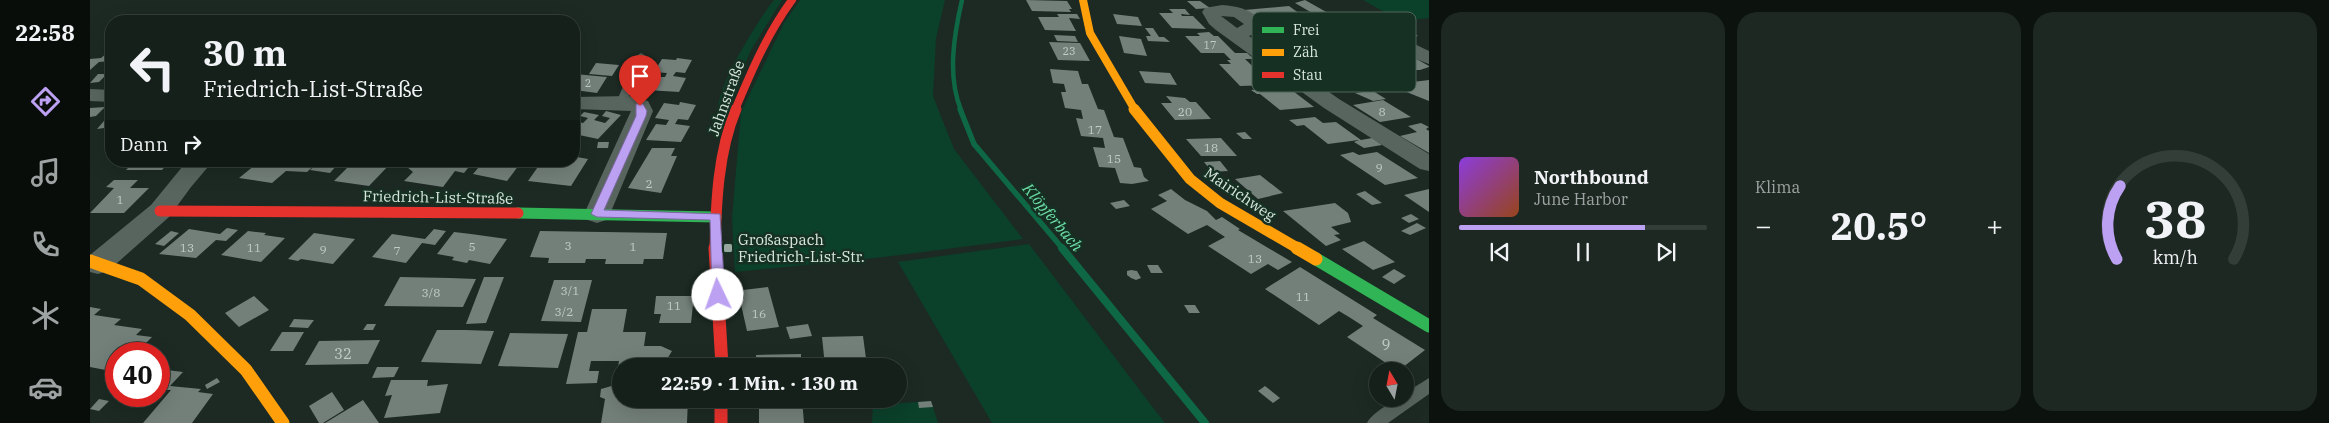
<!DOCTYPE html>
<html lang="de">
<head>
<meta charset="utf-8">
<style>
	:root { --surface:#15201a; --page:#1e2823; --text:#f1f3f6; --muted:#9da3a2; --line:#343e39; --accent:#bca0f2 }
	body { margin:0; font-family:"IBM Plex Serif",serif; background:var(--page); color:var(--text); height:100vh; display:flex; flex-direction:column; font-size:19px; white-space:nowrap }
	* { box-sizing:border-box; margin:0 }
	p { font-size:16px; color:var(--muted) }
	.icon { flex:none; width:28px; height:28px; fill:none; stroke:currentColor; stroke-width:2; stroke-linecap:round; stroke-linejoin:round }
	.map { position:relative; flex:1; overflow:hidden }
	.drawer { display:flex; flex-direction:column; gap:12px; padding:12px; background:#0c120e; width:900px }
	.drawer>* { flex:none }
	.banner { position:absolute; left:15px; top:15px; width:475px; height:152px; border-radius:20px; box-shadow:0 5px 20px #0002,0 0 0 1px var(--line); background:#15201a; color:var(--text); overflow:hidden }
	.needle { width:32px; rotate:350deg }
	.tools { position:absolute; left:1279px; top:362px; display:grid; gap:10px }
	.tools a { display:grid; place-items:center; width:45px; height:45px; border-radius:50%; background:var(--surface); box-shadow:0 5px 20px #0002,0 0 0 1px var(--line); font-size:25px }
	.speed { position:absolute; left:15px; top:342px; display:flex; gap:10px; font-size:25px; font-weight:700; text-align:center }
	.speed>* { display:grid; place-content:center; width:65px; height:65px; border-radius:50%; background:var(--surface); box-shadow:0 5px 20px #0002,0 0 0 1px var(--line); line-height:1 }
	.speed .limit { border:8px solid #d22; background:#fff; color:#111 }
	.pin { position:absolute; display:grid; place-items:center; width:42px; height:42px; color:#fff; margin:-51px -21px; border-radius:50% 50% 50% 0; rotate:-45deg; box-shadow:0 0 5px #0007 }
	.pin .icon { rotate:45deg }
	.me { position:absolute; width:55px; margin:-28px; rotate:357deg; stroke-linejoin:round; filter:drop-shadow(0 0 4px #0008) }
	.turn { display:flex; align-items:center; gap:18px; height:105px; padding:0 15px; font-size:22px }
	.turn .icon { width:65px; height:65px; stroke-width:2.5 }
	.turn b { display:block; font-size:35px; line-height:42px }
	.then { display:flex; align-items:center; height:48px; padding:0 15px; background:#0003; gap:10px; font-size:19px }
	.big { font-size:38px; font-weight:800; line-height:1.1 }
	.drawer .card { flex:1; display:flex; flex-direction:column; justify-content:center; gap:8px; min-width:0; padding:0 18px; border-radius:20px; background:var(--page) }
	.drawer .dial { align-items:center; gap:0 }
	.dial svg { height:130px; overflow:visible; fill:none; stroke:var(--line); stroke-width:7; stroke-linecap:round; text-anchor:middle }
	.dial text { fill:var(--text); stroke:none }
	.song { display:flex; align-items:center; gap:15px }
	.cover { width:60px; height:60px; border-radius:8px; background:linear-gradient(135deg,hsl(270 70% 55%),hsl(20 70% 35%)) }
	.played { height:5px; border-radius:2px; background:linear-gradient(90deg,var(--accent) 75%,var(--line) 75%) }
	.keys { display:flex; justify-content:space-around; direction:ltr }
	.heat { display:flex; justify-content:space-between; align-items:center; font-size:28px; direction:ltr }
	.drawer .tiles { flex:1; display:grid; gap:12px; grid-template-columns:repeat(3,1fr) }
	.trip { position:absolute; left:522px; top:358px; width:295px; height:50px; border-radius:25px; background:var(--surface); box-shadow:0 5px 20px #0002,0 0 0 1px var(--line); font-weight:800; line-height:50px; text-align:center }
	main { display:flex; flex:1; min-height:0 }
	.tabs { display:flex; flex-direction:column; width:90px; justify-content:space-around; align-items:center; background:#080d0a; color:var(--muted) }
	.tabs .icon { width:35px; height:35px }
	.tabs .active { color:var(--accent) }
	.tabs b { font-size:22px; color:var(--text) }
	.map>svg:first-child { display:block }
	.green { fill:#0b402b }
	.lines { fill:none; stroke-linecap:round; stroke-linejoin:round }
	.stream-far2 { stroke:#0e6745; stroke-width:4.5 }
	.stream-far1 { stroke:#0e6745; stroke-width:5.5 }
	.stream { stroke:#0e6745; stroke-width:8 }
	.building { fill:#737f79 }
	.lane { fill:#58655e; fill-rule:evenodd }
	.street { fill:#58655e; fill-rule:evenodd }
	.fast-far1 { stroke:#30b455; stroke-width:11 }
	.fast { stroke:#30b455; stroke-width:13 }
	.slow-far2 { stroke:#ff9f0a; stroke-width:8 }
	.slow-far1 { stroke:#ff9f0a; stroke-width:11 }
	.slow { stroke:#ff9f0a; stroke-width:13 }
	.jam-far2 { stroke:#e5322d; stroke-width:8 }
	.jam-far1 { stroke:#e5322d; stroke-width:11 }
	.jam { stroke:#e5322d; stroke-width:13 }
	.route { fill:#bca0f2; stroke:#7a689d }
	.poi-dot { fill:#96a59d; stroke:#163023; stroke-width:2 }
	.labels { text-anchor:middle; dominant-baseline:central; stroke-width:5; stroke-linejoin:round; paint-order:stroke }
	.far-number-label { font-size:11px; fill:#bfcdc5 }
	.number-label { font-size:12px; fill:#bfcdc5 }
	.street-label { font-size:15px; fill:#d8e7de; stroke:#163023 }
	.poi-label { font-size:15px; fill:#d8e7de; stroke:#163023; text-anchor:start }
	.near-number-label { font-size:15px; fill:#bfcdc5 }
	.water-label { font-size:16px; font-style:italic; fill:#6cdfa7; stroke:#163023 }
	.key { fill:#163023; stroke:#50675b; stroke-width:1 }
	.key-label { font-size:14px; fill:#d8e7de }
</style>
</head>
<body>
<main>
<nav class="tabs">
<b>22:58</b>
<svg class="icon active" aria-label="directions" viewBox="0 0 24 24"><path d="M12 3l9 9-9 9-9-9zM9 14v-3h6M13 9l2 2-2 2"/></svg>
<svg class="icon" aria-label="music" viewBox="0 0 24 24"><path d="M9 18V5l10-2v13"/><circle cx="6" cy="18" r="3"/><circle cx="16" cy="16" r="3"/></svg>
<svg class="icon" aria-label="phone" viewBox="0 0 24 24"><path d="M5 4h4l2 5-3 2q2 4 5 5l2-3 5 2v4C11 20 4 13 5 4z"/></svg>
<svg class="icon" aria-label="climate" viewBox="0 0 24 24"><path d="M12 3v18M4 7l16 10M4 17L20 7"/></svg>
<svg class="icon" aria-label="car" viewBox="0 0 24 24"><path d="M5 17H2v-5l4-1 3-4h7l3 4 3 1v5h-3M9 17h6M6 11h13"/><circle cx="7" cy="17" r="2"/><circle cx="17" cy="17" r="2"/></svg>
</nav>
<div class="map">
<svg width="1339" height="423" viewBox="0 0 1339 423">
	<rect width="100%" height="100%" fill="#1c2a23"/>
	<g class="green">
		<path d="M 684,0 L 692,0 L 661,50 L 632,116 L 629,116 C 620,96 670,17 684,0 Z"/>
		<polygon points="710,0 855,0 846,38 843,96 864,149 933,239 794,257 645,272 642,218 651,112 694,23"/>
		<polygon points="1273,0 1339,0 1339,18 1310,21"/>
		<polygon points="939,244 1061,405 1075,423 902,423 808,262"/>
		<polygon points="841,401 848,423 782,423 783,405"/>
	</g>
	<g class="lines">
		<path class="stream-far2" d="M 871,110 C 857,76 864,35 872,0"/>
		<polyline class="stream-far1" points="870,109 884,144 973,249"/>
		<polyline class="stream" points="972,248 1115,423"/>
	</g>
	<g class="building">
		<polygon points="936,0 977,1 982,9 979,9 981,12 942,11"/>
		<polygon points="1215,0 1247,18 1236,21 1205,3"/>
		<polygon points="1097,1 1110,1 1120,8 1106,9"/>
		<polygon points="1199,6 1217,19 1176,22 1154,10"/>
		<polygon points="1079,9 1095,9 1100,15 1091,14 1092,16 1103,16 1116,29 1082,28 1069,13 1083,13"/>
		<polygon points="967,14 987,14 990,19 979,18 986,31 955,30 948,17 969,17"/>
		<polygon points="1023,14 1048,17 1052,26 1027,24"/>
		<polygon points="1288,18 1311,30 1316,30 1328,36 1315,38 1277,19"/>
		<polygon points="1055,28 1063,28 1069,37 1074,37 1080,42 1058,41 1056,36 1061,36"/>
		<polygon points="1119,32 1124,36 1128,36 1145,53 1157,53 1164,59 1155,59 1182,85 1150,86 1129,64 1141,64 1137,60 1141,60 1134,53 1111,53 1095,36 1110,36 1107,33"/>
		<polygon points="964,35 985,36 988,42 967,41"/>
		<polygon points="1029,36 1051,39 1057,56 1034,53"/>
		<polygon points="959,42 990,43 1000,61 968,60"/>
		<polygon points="1314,52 1339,66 1339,67 1330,70 1313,70 1289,55"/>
		<polygon points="17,53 21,53 21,61 9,62 0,70 0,59 11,58"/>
		<polygon points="587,58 602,60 595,73 586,72 583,76 596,78 589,92 557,90 566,77 575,77 577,73 564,72 572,59 586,60"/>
		<polygon points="506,63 529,65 522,76 499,74"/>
		<polygon points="960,69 988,71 992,84 998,84 1008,109 1014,110 1024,137 1033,138 1044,167 1051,168 1054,177 1059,181 1042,184 1030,183 1025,168 1009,167 1003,147 1015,148 1013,138 991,136 986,118 993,119 991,110 975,108 971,92 976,92 974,84 963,83"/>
		<polygon points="1049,71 1080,73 1087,85 1055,83"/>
		<polygon points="8,74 17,74 9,82 0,83"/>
		<polygon points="485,74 517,77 507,93 484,90"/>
		<polygon points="1339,80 1339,101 1314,91 1306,84"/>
		<polygon points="1184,88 1188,92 1203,91 1224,107 1190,110 1170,94 1167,94 1161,90"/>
		<polygon points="1283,91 1296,99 1283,101 1265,93"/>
		<polygon points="1076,96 1095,98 1100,102 1106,102 1121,119 1085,120 1071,103 1082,103"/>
		<polygon points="1293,100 1321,117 1290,122 1263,105"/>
		<polygon points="590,102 606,105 598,120 588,119 585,124 600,126 591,142 556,140 566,124 576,125 579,120 565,118 574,103 589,105"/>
		<polygon points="15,107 6,116 0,117 0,108"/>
		<polygon points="516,111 531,115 508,139 489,135 484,141 484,121 493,123 498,118 490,116 494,112 509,115 504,120 515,123 520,118 512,116"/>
		<polygon points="21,113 21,127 7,129"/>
		<polygon points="1225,117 1233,123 1246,122 1271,140 1282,138 1292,145 1274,148 1264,142 1269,140 1238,144 1214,125 1207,126 1199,120"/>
		<polygon points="1331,123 1339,127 1336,129 1339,131 1339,153 1310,136 1327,132 1318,126"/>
		<polygon points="1155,132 1162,139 1153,139 1146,133"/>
		<polygon points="1131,138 1147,156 1111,156 1096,139"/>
		<polygon points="508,142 519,142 518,148 507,148"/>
		<polygon points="562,148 585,148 581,156 587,156 571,193 538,188"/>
		<polygon points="1263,152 1269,155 1287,152 1328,178 1295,185 1250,155"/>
		<polygon points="487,157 498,159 481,186 438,181 452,161 484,161"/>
		<polygon points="45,161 80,161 72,170 36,170"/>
		<polygon points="170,161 229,161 217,172 196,171 182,183 149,178"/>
		<polygon points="230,161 280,161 300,164 279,186 244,181 258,167 247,165 240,173 220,170"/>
		<polygon points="322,161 371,163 373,161 382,163 374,173 365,171 353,187 314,181 323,172 317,167"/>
		<polygon points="394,161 432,161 417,181 383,174"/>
		<polygon points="1130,161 1138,171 1122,172 1114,162"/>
		<polygon points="1170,175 1193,193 1168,199 1145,179"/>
		<polygon points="24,180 48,180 40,188 59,188 34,213 0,213 24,188 16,187"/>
		<polygon points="1081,189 1095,200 1117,211 1126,220 1132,217 1150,229 1148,230 1202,262 1188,270 1178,264 1161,274 1118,246 1135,237 1117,225 1098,234 1061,209 1077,201 1068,195"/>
		<polygon points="1339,189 1339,212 1314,195"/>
		<polygon points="1275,191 1292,203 1282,205 1266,194"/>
		<polygon points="1034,200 1040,206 1026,209 1020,203"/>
		<polygon points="1245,203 1258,213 1261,222 1241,227 1250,234 1244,235 1251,240 1236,246 1193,211"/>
		<polygon points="1321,214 1329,219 1319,223 1311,218"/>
		<polygon points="1327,223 1336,228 1320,235 1311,231"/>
		<polygon points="137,228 148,230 136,241 126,240 106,258 69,254 99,229 130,234"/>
		<polygon points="344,229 356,231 345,245 332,243 316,263 282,257 302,234 335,239"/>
		<polygon points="81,231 89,233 74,246 65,244"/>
		<polygon points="158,231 176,233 174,235 195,238 171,262 131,255"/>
		<polygon points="450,231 514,232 577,233 573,259 554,259 553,264 515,264 516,259 496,259 495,263 458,263 459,258 440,257"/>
		<polygon points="364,232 381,234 417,239 400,264 379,260 377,263 362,260 364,257 347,254"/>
		<polygon points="224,233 265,239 243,264 211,259 208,261 198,259"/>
		<polygon points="1274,241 1305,262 1283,270 1252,249"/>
		<polygon points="1057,265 1068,265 1073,273 1061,273"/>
		<polygon points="1210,267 1287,315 1283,318 1335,350 1308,371 1257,337 1273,326 1259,317 1249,311 1229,325 1175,289"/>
		<polygon points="1304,269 1316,276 1304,284 1292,277"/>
		<polygon points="1041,270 1047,271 1051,278 1046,280 1041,278 1037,275 1037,271"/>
		<polygon points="310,277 360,278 386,279 373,307 294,306"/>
		<polygon points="394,277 414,277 396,323 376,324"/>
		<polygon points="464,280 502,280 491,322 451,321"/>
		<polygon points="678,287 689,327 657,331 650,300 654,299 653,290"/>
		<polygon points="164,296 179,310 149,327 135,313"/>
		<polygon points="566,296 604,296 601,323 569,323 571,314 564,314"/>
		<polygon points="1094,305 1105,305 1110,313 1099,313"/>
		<polygon points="0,307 11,309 4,315 31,319 24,325 52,329 46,335 62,337 45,354 26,354 26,372 0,367"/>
		<polygon points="502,309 537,309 533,332 556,332 554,346 571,346 582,351 574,364 578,366 531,366 531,399 598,399 597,423 511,423 515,399 510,397 511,389 525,385 529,361 501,361 499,371 509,371 507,383 476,384 488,332 497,332"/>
		<polygon points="204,319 224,320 218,328 199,327"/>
		<polygon points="277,324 286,324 283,330 273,330"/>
		<polygon points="718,324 722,336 700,339 696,327"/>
		<polygon points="347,330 375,330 404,331 391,364 331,362"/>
		<polygon points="192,332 214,332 203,351 180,351"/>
		<polygon points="420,333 478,334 468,368 408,366"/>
		<polygon points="773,336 777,366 735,366 732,337"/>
		<polygon points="290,340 278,364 215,365 229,341"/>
		<polygon points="711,354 711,366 667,366 666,355"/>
		<polygon points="287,367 309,367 304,377 282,378"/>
		<polygon points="69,369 93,372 80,386 111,389 108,392 123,394 102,423 53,423 81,390 69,390"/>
		<polygon points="127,378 130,382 117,389 115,385"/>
		<polygon points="301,380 338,380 337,386 358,384 350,413 294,418 302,395 295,396"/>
		<polygon points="1175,386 1190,398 1183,403 1168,391"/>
		<polygon points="242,392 254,410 233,423 229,423 219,406"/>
		<polygon points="9,399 19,401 9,411 0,409"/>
		<polygon points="669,399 712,399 714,423 669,423"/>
		<polygon points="273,400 289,423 235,423"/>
		<polygon points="841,401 843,407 829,408 828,402"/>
	</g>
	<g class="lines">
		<g class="lane">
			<polygon points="551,53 556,56 536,103 531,106 527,105 526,103 546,56"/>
			<path d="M 1339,378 L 1339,394 L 1298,423 L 1277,423 C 1282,413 1304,399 1315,399 L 1315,393 Z"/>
		</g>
		<g class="street">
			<path d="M 1132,5 C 1148,6 1164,10 1173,24 L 1170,31 L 1159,36 L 1249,99 L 1339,154 L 1339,171 L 1330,169 L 1234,108 L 1126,30 L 1119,24 L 1112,12 L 1115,8 ZM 1131,16 L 1144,17 L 1154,24 L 1147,28 Z"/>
			<polygon points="1268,17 1339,51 1339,64 1305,51 1265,29 1207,36 1200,34 1198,30 1200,26 1207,24"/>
			<polygon points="0,89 21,90 21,102 0,101"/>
			<polygon points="539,96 558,101 563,111 520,214 516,220 507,223 498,220 494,214 541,111 484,109 484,97"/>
			<polygon points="97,161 123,161 101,187 79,217 18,271 8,274 0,272 0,255 61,205"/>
		</g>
		<polyline class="fast-far1" points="428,213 626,217"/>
		<polyline class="fast" points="1226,259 1339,326"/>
		<polyline class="slow-far2" points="993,0 1000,33 1045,110"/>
		<polyline class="slow-far1" points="1044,109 1100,179 1130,203 1209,249"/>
		<g class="slow">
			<polyline points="1207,248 1226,259"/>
			<polyline points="0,261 51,279 100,315 156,370 193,423"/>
		</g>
		<path class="jam-far2" d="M 645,110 C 661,72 677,34 702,0"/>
		<g class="jam-far1">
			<polyline points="70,211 428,213"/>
			<path d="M 625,249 C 626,203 628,152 646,109"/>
		</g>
		<g class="jam">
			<polyline points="625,248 632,366"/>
			<polyline points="631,399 631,423"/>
		</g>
	</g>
	<polygon class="route" points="546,104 553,104 557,111 556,116 514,210 630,214 635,295 633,299 624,299 622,295 620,220 507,217 501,214 546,116"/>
	<rect class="poi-dot" x="633" y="243" width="10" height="10" rx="2.5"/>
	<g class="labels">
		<g class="far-number-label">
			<text x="1120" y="45">17</text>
			<text x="979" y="51">23</text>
			<text x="498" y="83">2</text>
		</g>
		<g class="number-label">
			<text x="1095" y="111">20</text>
			<text x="1292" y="111">8</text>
			<text x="1005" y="129">17</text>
			<text x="1121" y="147">18</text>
			<text x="1024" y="158">15</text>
			<text x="1289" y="167">9</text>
			<text x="559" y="183">2</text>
			<text x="30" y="199">1</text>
			<text x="478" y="245">3</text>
			<text x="382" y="246">5</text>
			<text x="543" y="246">1</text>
			<text x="97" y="247">13</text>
			<text x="164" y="247">11</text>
			<text x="233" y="249">9</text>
			<text x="307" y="250">7</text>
			<text x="1165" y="258">13</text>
			<text x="480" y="290">3/1</text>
			<text x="341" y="292">3/8</text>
			<text x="1213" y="296">11</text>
			<text x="584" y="305">11</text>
			<text x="474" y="311">3/2</text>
			<text x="669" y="313">16</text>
		</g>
		<g class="street-label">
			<text transform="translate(636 98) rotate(-70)">Jahnstraße</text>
			<text transform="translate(1150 194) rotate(34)">Mairichweg</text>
			<text transform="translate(348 197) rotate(1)">Friedrich-List-Straße</text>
		</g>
		<g class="poi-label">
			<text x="648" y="239">Großaspach<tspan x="648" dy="17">Friedrich-List-Str.</tspan></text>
		</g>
		<g class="near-number-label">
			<text x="1296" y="344">9</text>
			<text x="253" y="353">32</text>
		</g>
		<g class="water-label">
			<text transform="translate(963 217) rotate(50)">Klöpferbach</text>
		</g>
	</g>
	<rect x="1162" y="12" width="164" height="80" rx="8" class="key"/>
	<rect x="1172" y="27" width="22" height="6" fill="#30b455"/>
	<rect x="1172" y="49" width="22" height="7" fill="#ff9f0a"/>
	<rect x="1172" y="72" width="22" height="6" fill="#e5322d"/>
	<g class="key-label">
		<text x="1203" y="35">Frei</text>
		<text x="1203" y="57">Zäh</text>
		<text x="1203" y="80">Stau</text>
	</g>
</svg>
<div class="tools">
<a><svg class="needle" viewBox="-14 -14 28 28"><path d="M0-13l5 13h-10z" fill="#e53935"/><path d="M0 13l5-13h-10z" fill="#9da3a2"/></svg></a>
</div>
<div class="speed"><div class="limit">40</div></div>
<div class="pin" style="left:550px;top:106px;background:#d93025"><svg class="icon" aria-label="arrive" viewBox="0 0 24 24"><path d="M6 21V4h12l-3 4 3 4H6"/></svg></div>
<svg class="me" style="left:628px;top:295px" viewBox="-20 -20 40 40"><circle r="19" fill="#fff"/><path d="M0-13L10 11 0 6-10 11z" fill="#bca0f2"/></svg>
<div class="trip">22:59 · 1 Min. · 130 m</div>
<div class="banner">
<div class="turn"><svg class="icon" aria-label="left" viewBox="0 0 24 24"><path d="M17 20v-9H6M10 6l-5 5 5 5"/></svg><div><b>30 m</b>Friedrich-List-Straße</div></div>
<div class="then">Dann<svg class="icon" aria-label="right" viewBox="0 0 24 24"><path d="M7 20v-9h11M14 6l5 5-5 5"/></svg></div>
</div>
</div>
<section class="drawer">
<div class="tiles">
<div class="card">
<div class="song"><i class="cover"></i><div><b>Northbound</b><p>June Harbor</p></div></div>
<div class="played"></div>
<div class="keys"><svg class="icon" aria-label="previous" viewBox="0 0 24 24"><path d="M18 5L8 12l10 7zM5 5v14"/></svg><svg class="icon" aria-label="pause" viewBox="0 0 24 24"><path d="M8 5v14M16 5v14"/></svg><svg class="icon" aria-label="next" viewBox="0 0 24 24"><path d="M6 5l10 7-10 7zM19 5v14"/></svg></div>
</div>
<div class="card"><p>Klima</p>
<div class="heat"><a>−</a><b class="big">20.5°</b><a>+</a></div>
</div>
<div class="card dial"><svg viewBox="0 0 100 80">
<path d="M14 69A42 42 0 1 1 86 69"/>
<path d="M14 69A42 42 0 0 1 16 24" stroke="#bca0f2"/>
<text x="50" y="56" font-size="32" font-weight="700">38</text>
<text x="50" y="72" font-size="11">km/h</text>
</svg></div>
</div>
</section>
</main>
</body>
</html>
